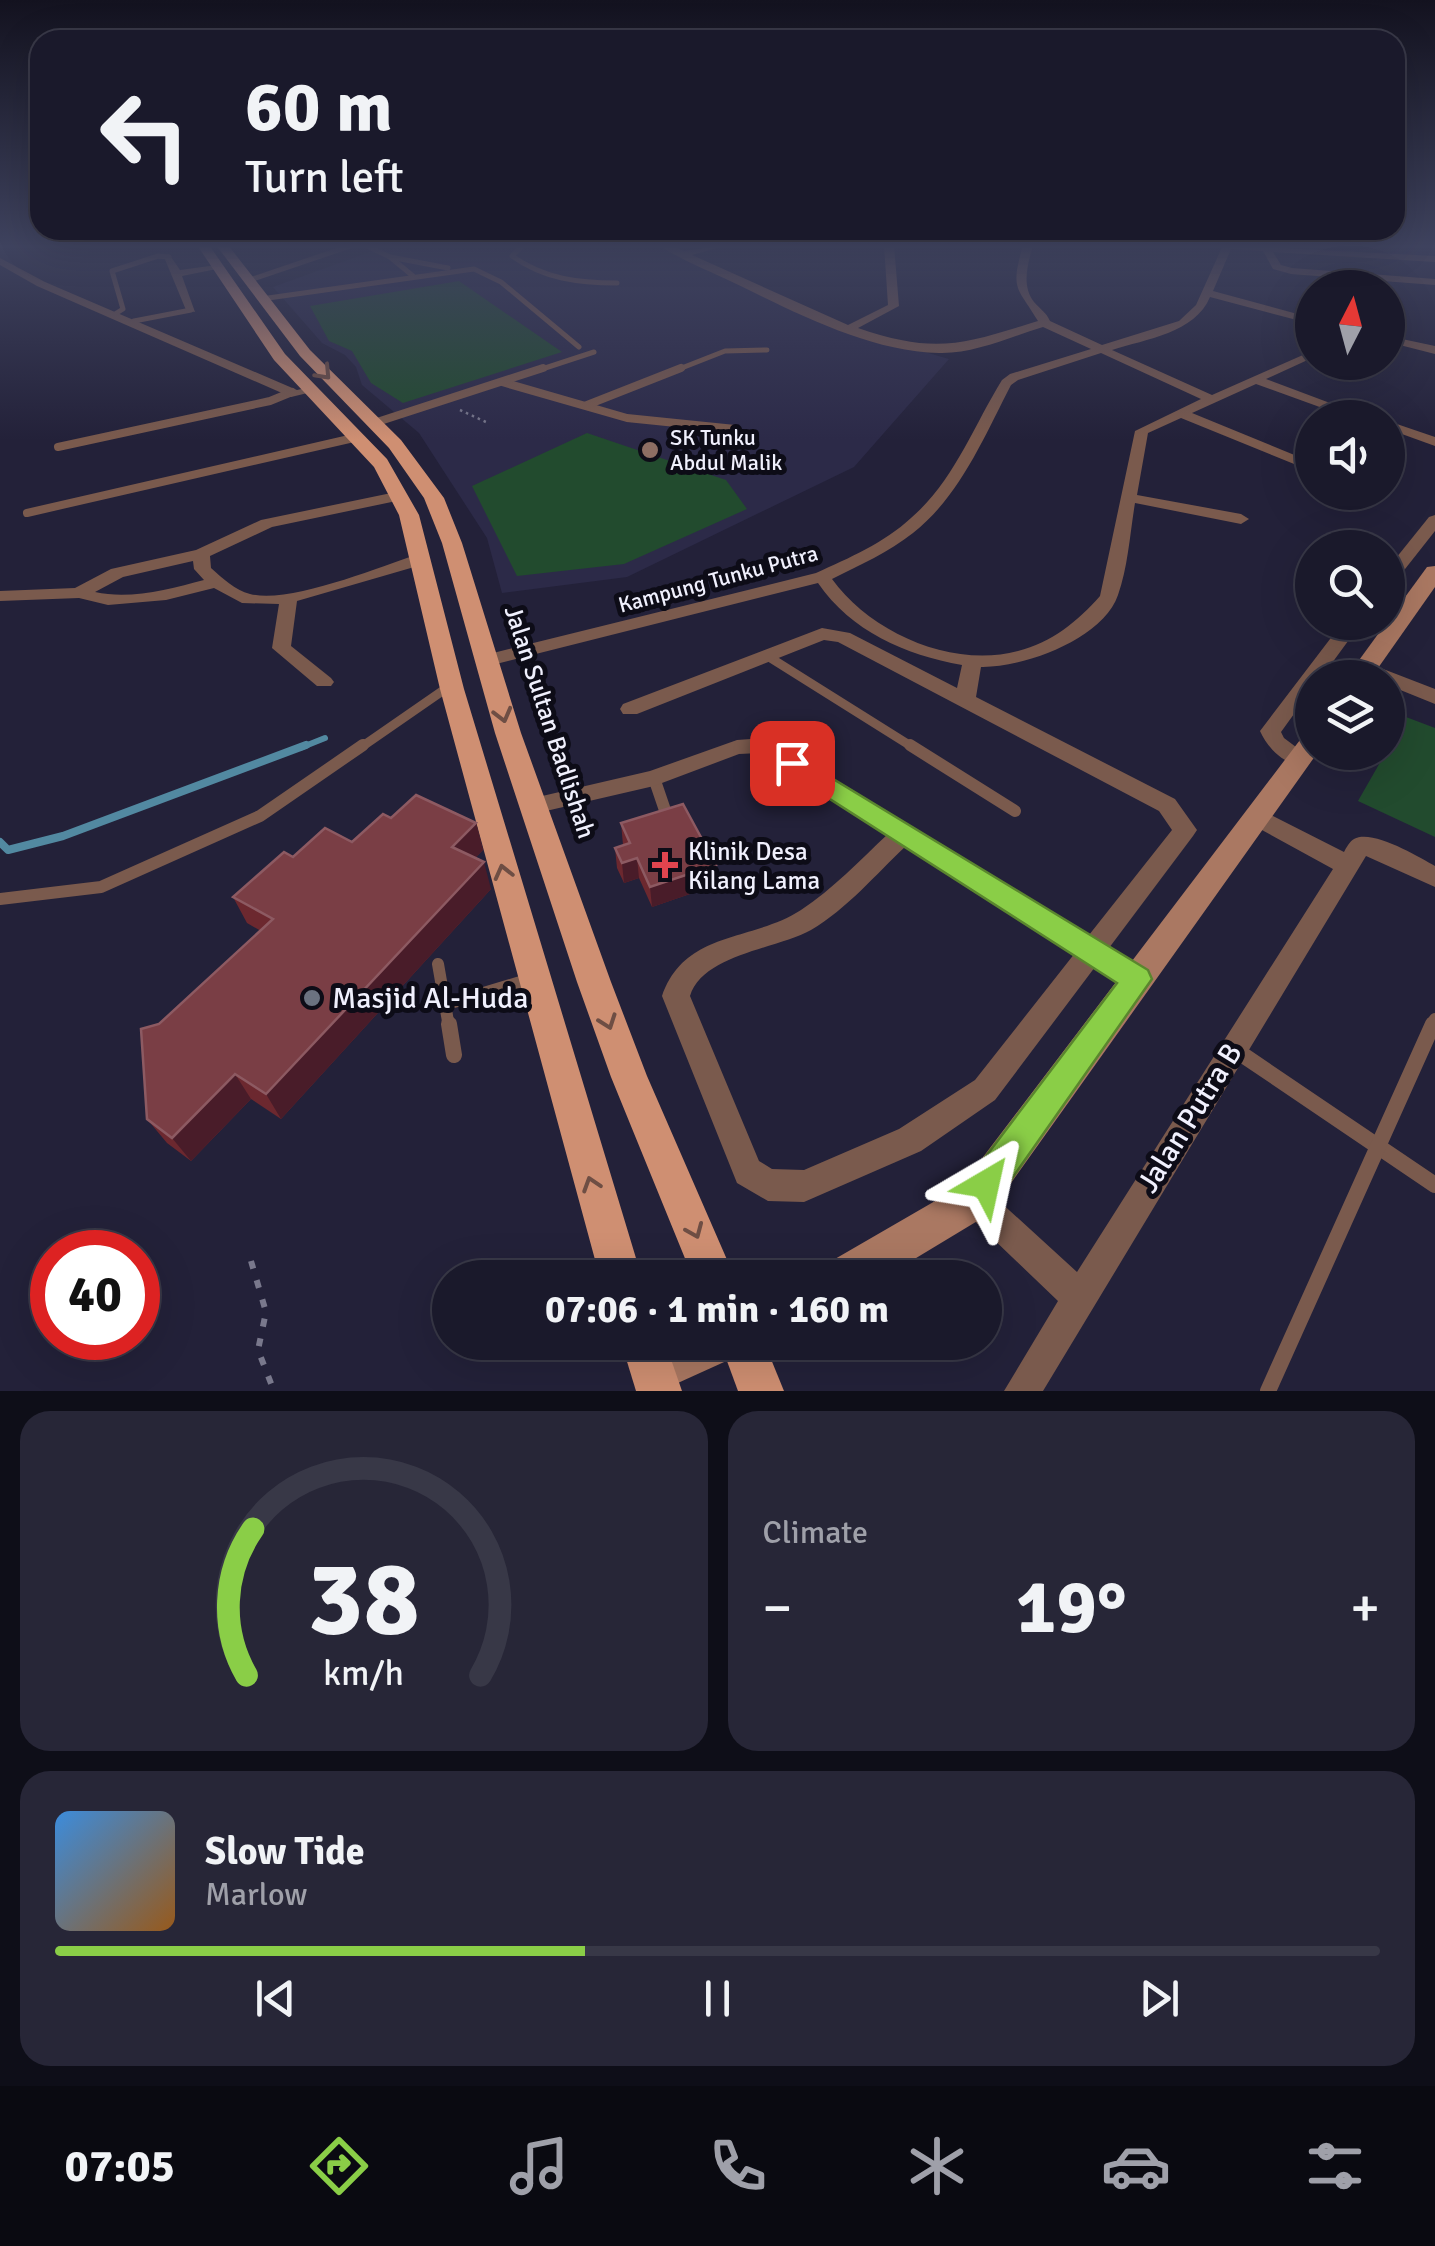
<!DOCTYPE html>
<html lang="en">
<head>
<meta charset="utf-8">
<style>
	:root { --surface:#1a192b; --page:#272637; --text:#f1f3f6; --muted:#9fa0a9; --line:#383847; --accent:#8ace47 }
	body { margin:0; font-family:Signika,sans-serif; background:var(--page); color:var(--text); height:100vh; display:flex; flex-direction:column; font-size:38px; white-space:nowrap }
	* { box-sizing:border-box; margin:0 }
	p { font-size:32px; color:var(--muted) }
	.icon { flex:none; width:55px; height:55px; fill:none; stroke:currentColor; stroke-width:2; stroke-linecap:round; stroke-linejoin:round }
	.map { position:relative; height:1391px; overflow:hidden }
	.side { display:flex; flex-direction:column; gap:20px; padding:20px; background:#0e0e18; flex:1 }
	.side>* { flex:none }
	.top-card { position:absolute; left:30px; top:30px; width:1375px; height:210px; border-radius:30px; box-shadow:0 10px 40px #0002,0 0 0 2px var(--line); background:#1a192b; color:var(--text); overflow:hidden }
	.needle { width:65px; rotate:6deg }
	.tools { position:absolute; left:1295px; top:270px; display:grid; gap:20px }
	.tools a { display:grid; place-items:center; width:110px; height:110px; border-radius:50%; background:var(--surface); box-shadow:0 10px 40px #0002,0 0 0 2px var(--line); font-size:50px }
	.speed { position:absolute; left:30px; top:1230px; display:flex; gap:20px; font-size:50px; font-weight:700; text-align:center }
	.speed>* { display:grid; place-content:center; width:130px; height:130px; border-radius:50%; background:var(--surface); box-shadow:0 10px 40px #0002,0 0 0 2px var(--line); line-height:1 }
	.speed .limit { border:15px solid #d22; background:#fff; color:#111 }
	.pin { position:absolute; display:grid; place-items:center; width:85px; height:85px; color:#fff; margin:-42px; border-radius:20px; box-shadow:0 5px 15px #0006 }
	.me { position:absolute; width:110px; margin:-55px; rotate:36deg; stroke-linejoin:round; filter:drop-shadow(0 0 8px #0008) }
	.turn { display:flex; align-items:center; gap:35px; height:210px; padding:0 50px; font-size:45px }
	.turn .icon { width:130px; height:130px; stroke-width:2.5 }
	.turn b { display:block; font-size:70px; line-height:85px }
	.big { font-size:75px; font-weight:700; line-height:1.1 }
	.side .widget { flex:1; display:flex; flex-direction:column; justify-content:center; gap:15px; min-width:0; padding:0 35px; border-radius:30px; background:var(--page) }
	.side .dial { align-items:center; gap:0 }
	.dial svg { height:260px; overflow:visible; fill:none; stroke:var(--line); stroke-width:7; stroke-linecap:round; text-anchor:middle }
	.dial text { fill:var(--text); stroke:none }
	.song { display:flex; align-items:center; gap:30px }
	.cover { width:120px; height:120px; border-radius:15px; background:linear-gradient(135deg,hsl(210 70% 55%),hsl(30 70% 35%)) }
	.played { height:10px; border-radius:5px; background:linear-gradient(90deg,var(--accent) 40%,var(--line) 40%) }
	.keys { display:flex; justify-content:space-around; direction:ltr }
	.heat { display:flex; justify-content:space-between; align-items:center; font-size:55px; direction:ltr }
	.side .tiles { flex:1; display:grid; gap:20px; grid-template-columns:1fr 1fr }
	.widget:last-child { grid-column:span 2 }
	.trip { position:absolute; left:432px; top:1260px; width:570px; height:100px; border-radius:50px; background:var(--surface); box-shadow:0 10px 40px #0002,0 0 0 2px var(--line); font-weight:700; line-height:100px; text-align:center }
	.dock { display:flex; height:160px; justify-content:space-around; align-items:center; background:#0a0a11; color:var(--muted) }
	.dock .icon { width:70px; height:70px }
	.dock .selected { color:var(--accent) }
	.dock b { font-size:45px; color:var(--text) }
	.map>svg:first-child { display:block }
	.built { fill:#2c2a48 }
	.green { fill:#224b2e }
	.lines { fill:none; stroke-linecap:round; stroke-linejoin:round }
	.stream-far1 { stroke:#5289a1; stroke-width:6 }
	.stream { stroke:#5289a1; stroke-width:8 }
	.path-far1 { stroke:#79788c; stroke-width:2.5; stroke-dasharray:2.5 4; stroke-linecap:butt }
	.path { stroke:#79788c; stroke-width:6; stroke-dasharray:8 12; stroke-linecap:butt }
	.lane-far4 { stroke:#7a5a4d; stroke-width:5 }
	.lane-far3 { stroke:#7a5a4d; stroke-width:8 }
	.lane-far2 { stroke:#7a5a4d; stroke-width:9 }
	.lane-far1 { stroke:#7a5a4d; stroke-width:12 }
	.lane { stroke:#7a5a4d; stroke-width:16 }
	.street { fill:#7a5a4d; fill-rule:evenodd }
	.secondary { fill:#aa7862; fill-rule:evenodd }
	.primary { fill:#cf8f72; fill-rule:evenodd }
	.wall { fill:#6c282f }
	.shaded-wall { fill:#491c29 }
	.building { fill:#7a3e45; stroke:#8d5a62; stroke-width:2.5 }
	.oneway { stroke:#6e4e44 }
	.route { fill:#8ace47; stroke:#5a862e; stroke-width:2.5 }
	.education-dot { fill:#8d6e63; stroke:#0d0c17; stroke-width:4 }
	.health-dot { fill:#e0444e; stroke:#0d0c17; stroke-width:4 }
	.worship-dot { fill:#6b7280; stroke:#0d0c17; stroke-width:4 }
	.labels { text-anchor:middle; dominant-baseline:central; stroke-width:10; stroke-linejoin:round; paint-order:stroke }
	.far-poi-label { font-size:22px; fill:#f0f0fd; stroke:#0d0c17; text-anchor:start }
	.far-street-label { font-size:22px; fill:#f0f0fd; stroke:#0d0c17 }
	.street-label { font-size:25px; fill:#f0f0fd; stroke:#0d0c17 }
	.poi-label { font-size:25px; fill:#f0f0fd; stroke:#0d0c17; text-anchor:start }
	.near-poi-label { font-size:30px; fill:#f0f0fd; stroke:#0d0c17; text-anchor:start }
	.near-street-label { font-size:30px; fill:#f0f0fd; stroke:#0d0c17 }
</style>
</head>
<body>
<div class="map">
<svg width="1435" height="1391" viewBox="0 0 1435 1391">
	<rect width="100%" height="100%" fill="#232139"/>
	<polygon class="built" points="389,245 661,245 848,330 949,359 854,467 627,577 502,593 487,538 419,433 362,385 356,367 345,355 322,343 273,287"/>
	<g class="green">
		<polygon points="459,281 562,352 403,403 371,383 352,351 329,341 310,306"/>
		<polygon points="587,433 726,480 747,509 624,564 517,576 472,486"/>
		<polygon points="1406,717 1435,728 1435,837 1358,801"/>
	</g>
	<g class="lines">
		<polyline class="stream-far1" points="300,748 325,738"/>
		<polyline class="stream" points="0,842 8,850 63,836 306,745"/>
		<polyline class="path-far1" points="460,410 488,423"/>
		<polyline class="path" points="251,1261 266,1312 258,1350 274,1391"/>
		<g class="lane-far4">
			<polyline points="365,245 390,257 413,276"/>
			<path d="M 523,245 L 512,256 C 544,279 579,283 617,283"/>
			<polyline points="390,257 448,268"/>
			<polyline points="247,281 353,245"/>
			<polyline points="261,299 474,269 501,282 579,347"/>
			<polyline points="115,314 123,309 112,271 158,256 169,257"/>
			<polyline points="134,321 191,310"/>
			<polyline points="536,371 594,352"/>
			<polyline points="674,371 725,351 767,350"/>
		</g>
		<g class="lane-far3">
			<polyline points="502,382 627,418 735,429"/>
			<polyline points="587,405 681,368"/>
			<polyline points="374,423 543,368"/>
			<polyline points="58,447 270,401 292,392"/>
			<polyline points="27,513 358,437"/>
		</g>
		<g class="lane-far2">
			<polyline points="769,657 914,748"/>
			<polyline points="360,748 451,685"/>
		</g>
		<g class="lane-far1">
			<polyline points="910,745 1015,811"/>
			<polyline points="654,778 668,819"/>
			<polyline points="0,899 101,887 260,816 363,745"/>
			<polyline points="438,964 449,1027"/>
			<polyline points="444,1005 530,979"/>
			<polyline points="1431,1027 1435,1019"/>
		</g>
		<g class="lane">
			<polyline points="449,1024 454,1055"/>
			<polyline points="1237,1051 1435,1185"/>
			<polyline points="1268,1391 1433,1024"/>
		</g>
		<g class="street">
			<path d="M 659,245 L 671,245 L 684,251 L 727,245 L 692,255 L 848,325 L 888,305 L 884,245 L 894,245 L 899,306 L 858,328 C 937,355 963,344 1038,321 C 1017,286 1010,291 1023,245 L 1033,245 C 1028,264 1021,285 1034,302 C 1041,310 1046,312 1050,321 L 1102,345 L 1179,321 L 1196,305 L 1223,245 L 1435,256 L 1435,262 L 1273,252 L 1281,265 L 1292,268 L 1435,279 L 1435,285 L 1291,274 L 1273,269 L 1263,251 L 1231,249 L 1213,291 L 1312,318 L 1312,324 L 1210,297 C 1195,333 1146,339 1112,350 L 1212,395 L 1312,351 L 1312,358 L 1266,379 L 1370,418 L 1350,418 L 1256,384 L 1192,413 L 1309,461 L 1311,464 L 1304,468 L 1181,418 L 1148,433 L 1137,495 L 1241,514 L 1249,519 L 1241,524 L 1135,503 C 1130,533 1128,567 1118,595 C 1103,639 1023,668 981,667 L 976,697 L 1175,799 L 1197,830 L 1193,836 L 1109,948 L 1146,971 L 1150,979 L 1146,987 L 1137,991 L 1095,967 L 995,1100 L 921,1151 L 804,1202 L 768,1201 L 737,1183 L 662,996 C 685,930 752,942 801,910 C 833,889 860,860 888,834 L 760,753 L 739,754 L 654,786 L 533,814 L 525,812 L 522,806 L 525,800 L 650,771 L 737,740 L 764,738 L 1089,935 L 1172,830 L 1159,811 L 838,642 L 824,640 L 637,714 L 623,714 L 620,709 L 623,704 L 822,628 L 850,633 L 957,688 L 962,665 C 905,655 851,631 818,583 L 488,666 L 481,664 L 478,660 L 481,656 L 816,573 C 849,558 884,543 911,518 C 954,481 973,427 1002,380 L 1010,374 L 1091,349 L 1043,327 C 1010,337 974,354 939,353 C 866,351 793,311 728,280 C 705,269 679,259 659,245 ZM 1101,353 L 1201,399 L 1135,431 L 1100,596 C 1078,621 1051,643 1018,651 C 952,669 870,632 832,579 C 860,565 889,552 913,533 C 960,496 984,437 1011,385 L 1018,380 ZM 906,846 L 1075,953 L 975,1080 L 899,1129 L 804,1170 L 772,1169 L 759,1161 L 690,996 C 703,954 777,949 811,930 C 847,909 876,874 906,846 Z"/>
			<polygon points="169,254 180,270 217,265 222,268 182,276 195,312 186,310 164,257"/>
			<polygon points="0,258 45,282 297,390 310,387 316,391 291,397 37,286 0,265"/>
			<polygon points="1388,336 1435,346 1435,354 1388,342"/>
			<polygon points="1388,421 1435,437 1435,446 1388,429"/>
			<path d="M 401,491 L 406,493 L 406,499 L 272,527 L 210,556 L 211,568 C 222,578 235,590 250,594 C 290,604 376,568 416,555 L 428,555 L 428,563 L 297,601 L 291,646 L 331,678 L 334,682 L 331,686 L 317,686 L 272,648 L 279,604 L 242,603 L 214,588 L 166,600 L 108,605 L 79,598 L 0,601 L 0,591 L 75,588 L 111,569 L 196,550 L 261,520 ZM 193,561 L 194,569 L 204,580 C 170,589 130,600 95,592 L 123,577 Z"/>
			<polygon points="1435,515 1435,531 1394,583 1388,584 1388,568 1429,517"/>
			<path d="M 1343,622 L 1362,622 L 1321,678 L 1312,678 L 1312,689 L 1281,732 L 1284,738 L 1312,759 L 1309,764 C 1287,769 1268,749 1260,731 Z"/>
			<path d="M 1365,662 L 1435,689 L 1435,704 L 1388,685 L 1388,678 C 1376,678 1362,679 1355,668 Z"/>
			<path d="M 1259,809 L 1344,852 C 1346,848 1350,841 1354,839 C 1373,829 1418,857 1435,866 L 1435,887 L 1366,856 L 1043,1391 L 1004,1391 L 1058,1301 L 964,1211 L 959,1200 L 964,1189 L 975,1184 L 986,1189 L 1077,1272 L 1333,869 L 1251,824 L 1248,818 L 1251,812 Z"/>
		</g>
		<g class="secondary">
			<polygon points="1435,566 1435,587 1371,678 1346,678 1427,567"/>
			<polygon points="1312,733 1312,752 1318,752 989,1214 883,1278 822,1278 828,1263 961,1186 1303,736"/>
			<polygon points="666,1342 739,1342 733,1358 669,1387 659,1391 637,1387 631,1371 637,1355"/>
		</g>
		<g class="primary">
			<polygon points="197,245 209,245 285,354 387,459 419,515 464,689 642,1278 600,1278 440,689 399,515 374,467 274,360"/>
			<polygon points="216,245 228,245 310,350 401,440 444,498 462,543 521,733 611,982 647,1076 735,1278 693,1278 611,1077 577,982 495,733 442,543 424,498 389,448 300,356"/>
			<polygon points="621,1342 665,1342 682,1391 636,1391"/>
			<polygon points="720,1342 764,1342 784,1391 738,1391"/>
		</g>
	</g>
	<g class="wall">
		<polygon points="476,823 483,850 475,858 491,889 281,1119 251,1099 191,1161 167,1143 147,1119 159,1024 261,931 247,923 233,897 293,857 352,842"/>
		<polygon points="621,823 716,885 652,907 639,878 624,883 617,868 615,848 623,845"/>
	</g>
	<g class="shaded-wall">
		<polygon points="476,823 483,850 460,874 452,847"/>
		<polygon points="637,858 639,878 624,883 622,863"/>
		<polygon points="484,862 491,889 281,1119 266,1094"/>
		<polygon points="716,865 716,885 652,907 650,887"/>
		<polygon points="235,1074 251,1099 191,1161 172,1138"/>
	</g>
	<g class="building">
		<polygon points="416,795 476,823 452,847 484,862 266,1094 235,1074 172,1138 147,1119 141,1029 159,1024 273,919 233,897 284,852 293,857 325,828 352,842 383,814 391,818"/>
		<polygon points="683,804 716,865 650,887 637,858 622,863 615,848 630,843 621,823"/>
	</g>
	<defs><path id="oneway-chevron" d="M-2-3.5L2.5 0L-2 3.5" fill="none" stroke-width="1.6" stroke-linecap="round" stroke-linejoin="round" transform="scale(2.5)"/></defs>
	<g class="oneway">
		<use href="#oneway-chevron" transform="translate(324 373) rotate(47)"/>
		<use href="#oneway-chevron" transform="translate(503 715) rotate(75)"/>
		<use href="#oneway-chevron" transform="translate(503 872) rotate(-104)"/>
		<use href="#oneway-chevron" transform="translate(608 1022) rotate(70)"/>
		<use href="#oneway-chevron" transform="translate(591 1184) rotate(-108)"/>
		<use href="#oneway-chevron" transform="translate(695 1231) rotate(67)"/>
	</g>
	<linearGradient id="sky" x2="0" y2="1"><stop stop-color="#13121f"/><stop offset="0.56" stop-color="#3f435f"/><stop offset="1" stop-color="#3f435f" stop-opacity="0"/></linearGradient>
	<rect width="1435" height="440" fill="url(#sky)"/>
	<polygon class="route" points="792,754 1148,970 1152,979 999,1197 986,1202 974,1197 969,1184 974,1172 1117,983 783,769 779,763"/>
	<circle class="education-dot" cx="650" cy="450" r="10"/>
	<path class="health-dot" d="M660 850h10v10h10v10h-10v10h-10v-10h-10v-10h10z"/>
	<circle class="worship-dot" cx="312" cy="998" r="10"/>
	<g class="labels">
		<g class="far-poi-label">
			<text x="670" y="437">SK Tunku<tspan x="670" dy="25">Abdul Malik</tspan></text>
		</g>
		<g class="far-street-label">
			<text transform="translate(718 579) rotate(-15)">Kampung Tunku Putra</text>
		</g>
		<g class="street-label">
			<text transform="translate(550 722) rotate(72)">Jalan Sultan Badlishah</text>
		</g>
		<g class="poi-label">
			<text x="688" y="851">Klinik Desa<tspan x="688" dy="29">Kilang Lama</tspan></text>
		</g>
		<g class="near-poi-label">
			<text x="332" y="998">Masjid Al-Huda</text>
		</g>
		<g class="near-street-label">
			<text transform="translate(1190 1118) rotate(-58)">Jalan Putra B</text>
		</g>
	</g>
</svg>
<div class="tools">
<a><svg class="needle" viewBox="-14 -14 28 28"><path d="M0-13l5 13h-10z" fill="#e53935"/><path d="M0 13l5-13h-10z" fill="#9fa0a9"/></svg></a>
<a><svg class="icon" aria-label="sound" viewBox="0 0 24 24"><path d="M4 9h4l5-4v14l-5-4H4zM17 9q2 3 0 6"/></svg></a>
<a><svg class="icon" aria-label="search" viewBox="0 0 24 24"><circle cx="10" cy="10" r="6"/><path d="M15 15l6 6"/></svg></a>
<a><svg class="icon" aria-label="layers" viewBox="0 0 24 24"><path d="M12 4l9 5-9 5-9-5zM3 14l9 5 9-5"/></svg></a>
</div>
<div class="speed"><div class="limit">40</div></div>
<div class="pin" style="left:792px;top:763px;background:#d93025"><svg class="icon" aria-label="arrive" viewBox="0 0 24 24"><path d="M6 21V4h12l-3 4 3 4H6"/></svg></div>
<svg class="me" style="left:986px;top:1184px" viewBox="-20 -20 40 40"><path d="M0-17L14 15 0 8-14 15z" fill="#8ace47" stroke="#fff" stroke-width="4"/></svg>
<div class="trip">07:06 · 1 min · 160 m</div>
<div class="top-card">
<div class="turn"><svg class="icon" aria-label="left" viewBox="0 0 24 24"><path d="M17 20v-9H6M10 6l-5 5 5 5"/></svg><div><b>60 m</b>Turn left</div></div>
</div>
</div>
<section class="side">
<div class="tiles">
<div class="widget dial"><svg viewBox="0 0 100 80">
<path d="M14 69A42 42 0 1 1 86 69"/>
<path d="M14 69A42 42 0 0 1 16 24" stroke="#8ace47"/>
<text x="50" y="56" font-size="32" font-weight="700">38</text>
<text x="50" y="72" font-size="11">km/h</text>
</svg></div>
<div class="widget"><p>Climate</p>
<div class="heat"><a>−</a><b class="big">19°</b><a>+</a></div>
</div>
<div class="widget">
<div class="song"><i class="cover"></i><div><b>Slow Tide</b><p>Marlow</p></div></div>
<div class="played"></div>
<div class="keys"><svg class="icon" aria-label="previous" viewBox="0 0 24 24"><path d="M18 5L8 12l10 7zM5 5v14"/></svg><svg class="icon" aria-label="pause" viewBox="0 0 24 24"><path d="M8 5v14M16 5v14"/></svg><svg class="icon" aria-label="next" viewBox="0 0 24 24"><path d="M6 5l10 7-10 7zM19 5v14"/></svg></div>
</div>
</div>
</section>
<nav class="dock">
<b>07:05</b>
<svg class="icon selected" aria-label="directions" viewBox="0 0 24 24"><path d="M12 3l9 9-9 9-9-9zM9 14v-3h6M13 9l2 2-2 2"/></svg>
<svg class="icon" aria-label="music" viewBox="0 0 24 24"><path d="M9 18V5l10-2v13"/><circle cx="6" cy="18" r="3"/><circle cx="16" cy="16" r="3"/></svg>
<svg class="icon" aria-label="phone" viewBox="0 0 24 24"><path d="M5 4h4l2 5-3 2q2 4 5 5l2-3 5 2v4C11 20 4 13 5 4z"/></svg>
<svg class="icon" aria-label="climate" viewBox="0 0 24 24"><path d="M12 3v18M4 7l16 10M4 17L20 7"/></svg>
<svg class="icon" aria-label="car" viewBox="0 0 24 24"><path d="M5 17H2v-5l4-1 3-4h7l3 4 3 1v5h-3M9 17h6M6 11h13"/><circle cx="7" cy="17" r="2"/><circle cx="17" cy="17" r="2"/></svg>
<svg class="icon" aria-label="filters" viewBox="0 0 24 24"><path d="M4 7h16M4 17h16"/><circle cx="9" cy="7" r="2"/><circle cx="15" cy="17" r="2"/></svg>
</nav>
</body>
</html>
